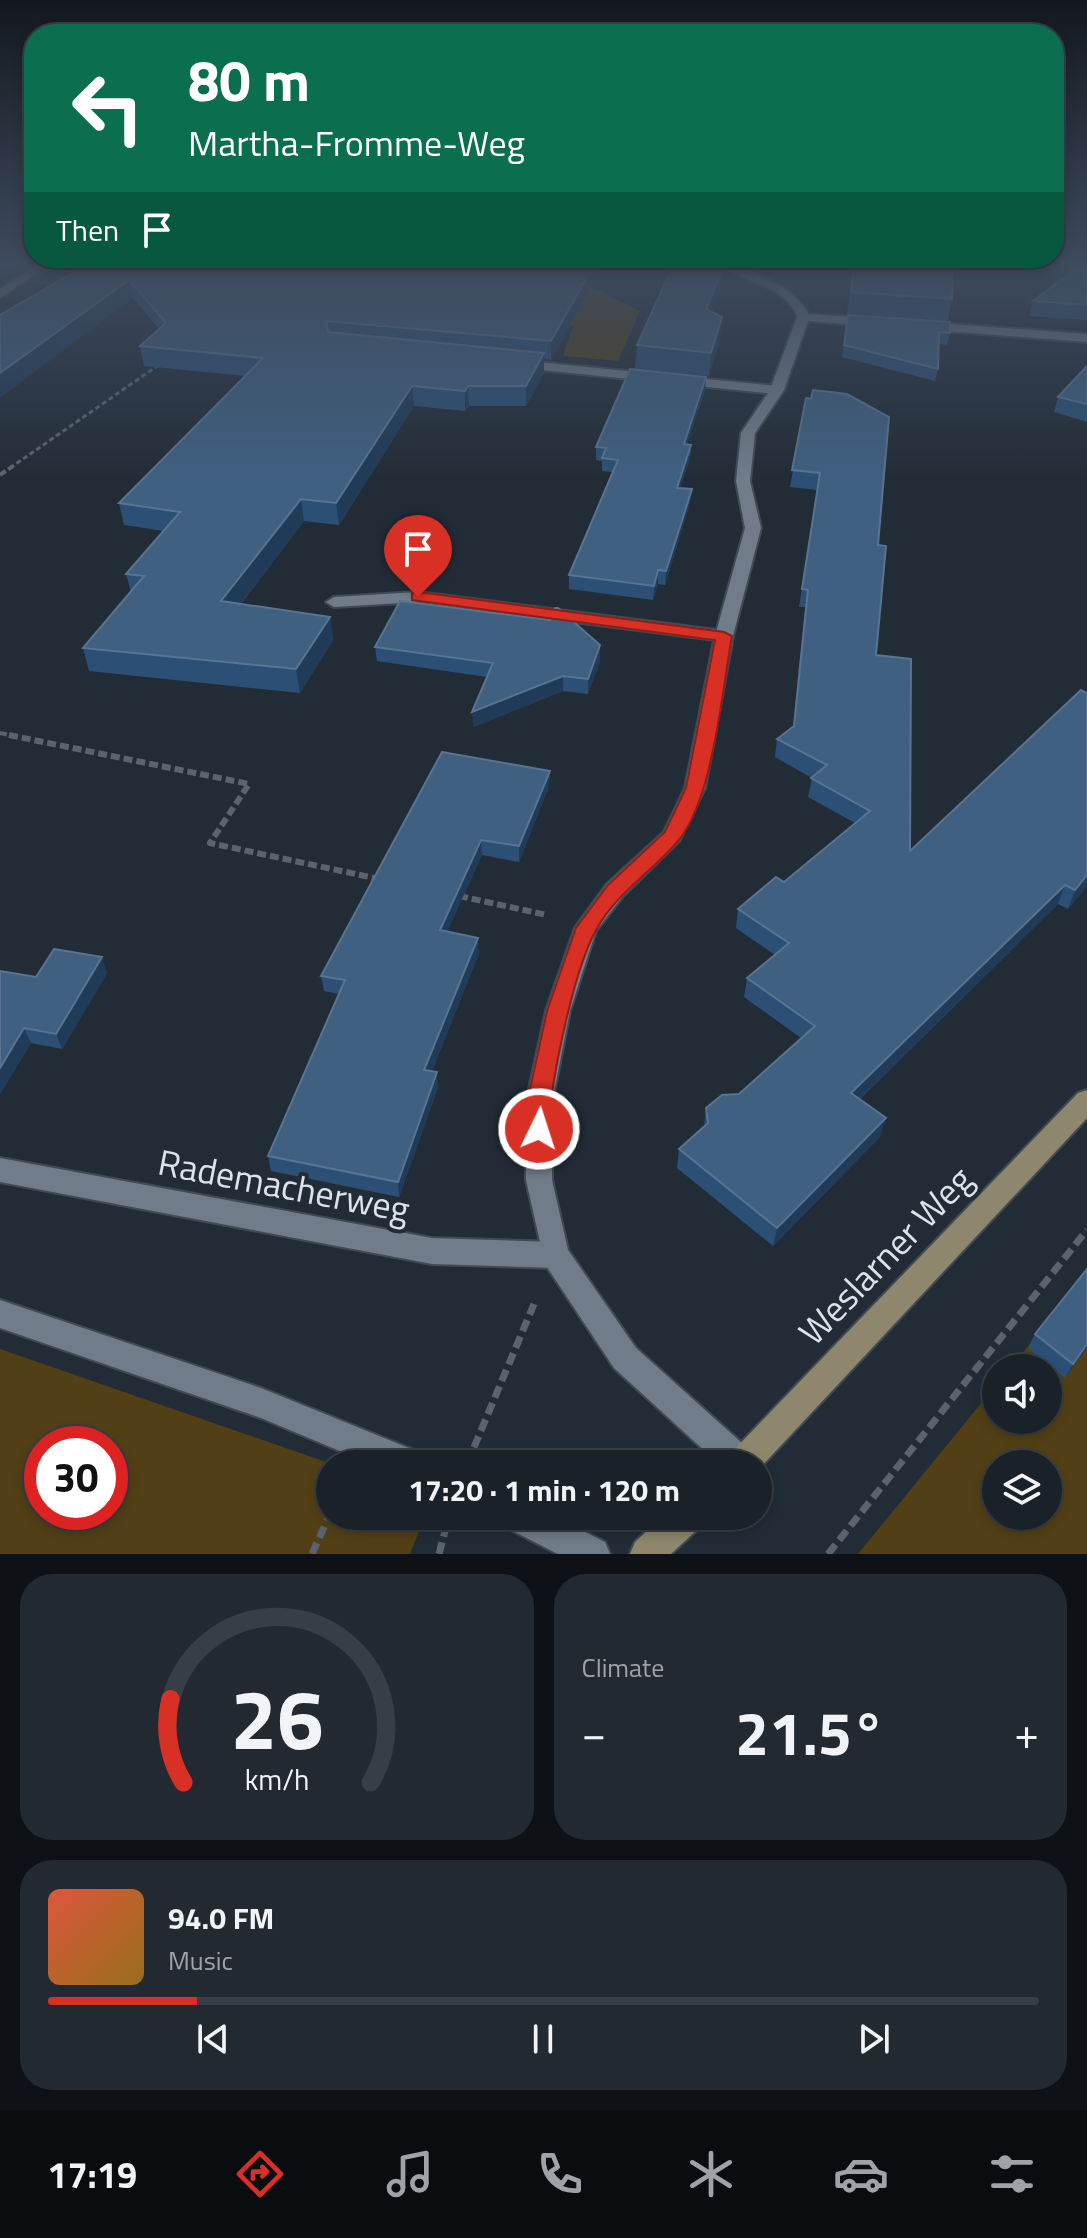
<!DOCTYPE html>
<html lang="en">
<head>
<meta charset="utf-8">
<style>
	:root { --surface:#1a2129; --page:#232931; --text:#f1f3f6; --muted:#9fa3a8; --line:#383e46; --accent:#d93025 }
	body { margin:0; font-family:"Titillium Web",sans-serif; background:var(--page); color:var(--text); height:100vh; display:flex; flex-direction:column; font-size:30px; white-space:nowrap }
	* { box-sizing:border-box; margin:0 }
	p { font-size:26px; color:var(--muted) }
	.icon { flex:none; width:44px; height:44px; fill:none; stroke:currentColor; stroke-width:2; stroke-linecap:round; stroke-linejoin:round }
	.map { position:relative; height:1554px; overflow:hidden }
	.sheet { display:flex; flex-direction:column; gap:20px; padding:20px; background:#0e1217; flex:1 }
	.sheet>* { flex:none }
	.top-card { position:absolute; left:24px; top:24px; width:1040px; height:244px; border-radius:32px; box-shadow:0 4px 12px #0003,0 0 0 2px var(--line); background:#0b6e4f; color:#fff; overflow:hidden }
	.controls { position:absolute; left:982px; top:1354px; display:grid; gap:16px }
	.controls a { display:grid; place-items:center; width:80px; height:80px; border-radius:50%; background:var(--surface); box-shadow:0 4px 12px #0003,0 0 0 2px var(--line); font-size:40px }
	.speed { position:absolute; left:24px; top:1426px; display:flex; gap:16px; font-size:40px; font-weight:700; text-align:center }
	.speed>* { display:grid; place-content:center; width:104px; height:104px; border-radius:50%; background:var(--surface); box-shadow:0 4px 12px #0003,0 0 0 2px var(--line); line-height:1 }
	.speed .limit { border:12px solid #d22; background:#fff; color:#111 }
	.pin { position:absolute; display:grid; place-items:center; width:68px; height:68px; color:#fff; margin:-82px -34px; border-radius:50% 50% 50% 0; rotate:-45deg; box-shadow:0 0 8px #0007 }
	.pin .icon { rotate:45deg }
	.me { position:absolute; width:88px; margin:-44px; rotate:4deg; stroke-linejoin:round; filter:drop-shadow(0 0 6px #0008) }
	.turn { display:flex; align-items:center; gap:28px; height:168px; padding:0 32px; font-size:36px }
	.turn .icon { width:104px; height:104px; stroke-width:2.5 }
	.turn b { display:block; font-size:56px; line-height:68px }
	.then { display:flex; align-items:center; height:76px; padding:0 32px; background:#0003; gap:16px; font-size:30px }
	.big { font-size:60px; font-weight:700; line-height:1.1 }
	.sheet .card { flex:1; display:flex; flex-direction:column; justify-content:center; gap:12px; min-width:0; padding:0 28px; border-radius:32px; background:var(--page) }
	.sheet .dial { align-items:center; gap:0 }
	.dial svg { height:208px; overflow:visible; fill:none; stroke:var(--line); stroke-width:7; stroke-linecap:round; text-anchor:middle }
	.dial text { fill:var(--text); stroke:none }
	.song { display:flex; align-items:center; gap:24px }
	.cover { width:96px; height:96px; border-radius:12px; background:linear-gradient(135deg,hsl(10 70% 55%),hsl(40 70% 35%)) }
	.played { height:8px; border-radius:4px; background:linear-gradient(90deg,var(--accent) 15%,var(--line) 15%) }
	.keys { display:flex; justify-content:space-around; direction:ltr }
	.heat { display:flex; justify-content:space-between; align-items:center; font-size:44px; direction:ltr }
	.sheet .tiles { flex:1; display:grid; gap:20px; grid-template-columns:1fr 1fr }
	.card:last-child { grid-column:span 2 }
	.trip { position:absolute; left:316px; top:1450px; width:456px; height:80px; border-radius:40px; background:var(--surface); box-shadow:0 4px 12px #0003,0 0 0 2px var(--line); font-weight:700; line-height:80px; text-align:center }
	.tab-bar { display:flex; height:128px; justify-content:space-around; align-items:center; background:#0a0d10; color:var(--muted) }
	.tab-bar .icon { width:56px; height:56px }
	.tab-bar .selected { color:var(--accent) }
	.tab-bar b { font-size:36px; color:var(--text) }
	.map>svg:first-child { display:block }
	.green { fill:#523f16; fill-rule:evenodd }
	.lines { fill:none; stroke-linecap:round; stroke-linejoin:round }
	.lane-casing { stroke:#414a53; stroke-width:4 }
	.street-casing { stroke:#414a53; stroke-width:4 }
	.secondary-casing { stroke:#414a53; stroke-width:4 }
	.path-far3 { stroke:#5b646e; stroke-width:3; stroke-dasharray:5 3; stroke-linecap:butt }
	.path-far2 { stroke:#5b646e; stroke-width:4; stroke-dasharray:7 3; stroke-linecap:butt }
	.path-far1 { stroke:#5b646e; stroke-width:6; stroke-dasharray:9 4; stroke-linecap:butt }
	.path { stroke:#5b646e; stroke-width:7; stroke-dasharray:12 6; stroke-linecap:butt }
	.lane { fill:#707c89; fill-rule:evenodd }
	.street { fill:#707c89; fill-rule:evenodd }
	.secondary { fill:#8e876d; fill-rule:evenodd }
	.wall { fill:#2c5075 }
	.shaded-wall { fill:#203b57 }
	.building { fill:#3f6081; stroke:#587492; stroke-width:2 }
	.route { fill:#d93025; stroke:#8d1f18; stroke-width:2 }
	.labels { text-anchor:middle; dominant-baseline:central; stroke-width:8; stroke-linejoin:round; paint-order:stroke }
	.near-street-label { font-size:36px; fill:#dce3ea; stroke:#222c37 }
</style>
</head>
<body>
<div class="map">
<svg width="1087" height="1554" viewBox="0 0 1087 1554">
	<rect width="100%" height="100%" fill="#222c37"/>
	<g class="green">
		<polygon points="545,263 640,311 618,361 563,356 573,326 452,311"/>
		<path d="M 1087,1274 L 1087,1554 L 858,1554 L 996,1385 L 996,1420 L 1048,1420 L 1048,1368 L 1010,1368 ZM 996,1464 L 1048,1464 L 1048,1516 L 996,1516 Z"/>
		<path d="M 0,1349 L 332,1464 L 330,1516 L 425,1516 L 410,1554 L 0,1554 ZM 42,1444 L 110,1444 L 110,1512 L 42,1512 Z"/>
	</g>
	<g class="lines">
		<g class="lane-casing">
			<g id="lane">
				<polygon points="517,360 777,386 784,390 777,394 512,367 511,364"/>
				<polygon points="418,592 724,631 733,636 724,641 418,602 334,607 326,602 334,597"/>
				<polygon points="0,1158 432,1238 555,1242 565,1246 569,1255 565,1264 555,1268 432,1264 0,1182"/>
				<polygon points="0,1300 261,1388 421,1453 426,1464 371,1464 261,1418 0,1328"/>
				<polygon points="503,1516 553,1516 605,1542 610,1554 558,1554 507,1528"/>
			</g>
		</g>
		<g class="street-casing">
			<g id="street">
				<path d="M 716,263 C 740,262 800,290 808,314 L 872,318 L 878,322 L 872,326 L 808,321 L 784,390 L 755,433 L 750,481 L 761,528 L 733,636 L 705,788 L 679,841 L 623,896 L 596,931 L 570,1011 L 552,1103 L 552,1180 L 568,1250 L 636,1348 L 753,1453 L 758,1464 L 719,1464 L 614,1368 L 545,1264 L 526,1180 L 526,1103 L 546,1011 L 575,928 L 607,884 L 664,832 L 685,788 L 715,636 L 745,528 L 736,481 L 741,433 L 770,390 L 797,317 C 787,285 740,281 716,263 Z"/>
				<polygon points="923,322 1087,334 1087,342 919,329 919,323"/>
			</g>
		</g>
		<g class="secondary-casing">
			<g id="secondary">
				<polygon points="40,263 53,263 0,298 0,289"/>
				<polygon points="1087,1090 1087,1118 758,1470 758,1464 726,1464 731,1453 1078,1093"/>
				<polygon points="663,1516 703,1516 699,1528 671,1554 630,1554 635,1542"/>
			</g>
		</g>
		<polyline class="path-far3" points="10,468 160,364"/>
		<g class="path-far2">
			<polyline points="0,475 13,466"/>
			<polyline points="0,733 19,737"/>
		</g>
		<g class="path-far1">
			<polyline points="9,735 249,784 210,843 379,879"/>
			<polyline points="459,896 547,915"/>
		</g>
		<g class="path">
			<polyline points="467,1464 534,1304"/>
			<polyline points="312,1554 330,1514"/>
			<polyline points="439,1554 449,1516"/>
			<polyline points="828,1554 1087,1230"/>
		</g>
		<use href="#lane" class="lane"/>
		<use href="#street" class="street"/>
		<use href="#secondary" class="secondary"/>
	</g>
	<g class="wall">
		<polygon points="90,263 604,263 551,360 544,359 544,373 526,406 469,406 465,411 414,406 339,525 304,521 241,604 330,617 333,640 300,693 89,671 83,648 131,592 126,574 164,531 124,525 119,503 246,376 144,366 140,346 159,329 133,298"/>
		<polygon points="854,263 952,299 948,321 847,314"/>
		<polygon points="1087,263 1087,320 1029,316 1033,301"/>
		<polygon points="719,295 712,312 720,340 709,376 635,369 637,345"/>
		<polygon points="848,315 950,333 947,345 939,344 938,369 935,381 842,357"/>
		<polygon points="1087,366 1087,422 1054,412 1058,397"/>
		<polygon points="706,377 705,390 687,444 691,445 690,458 680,488 690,503 665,585 658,584 653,600 569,589 569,575 612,472 602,471 602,461 596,460 596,447"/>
		<polygon points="806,398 878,545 876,655 910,851 1087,886 1068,909 1058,904 860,1099 880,1137 773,1246 677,1168 679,1149 704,1127 706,1108 739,1094 801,1038 744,997 747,978 775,955 736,928 738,909 784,882 855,823 808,797 812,778 775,757 777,739 793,727 805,607 799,607 818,490 790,487"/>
		<polygon points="600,645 600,660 588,694 563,691 473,727 487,677 377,661 375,647"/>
		<polygon points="550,771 549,786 519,862 482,855 447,931 479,953 432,1071 438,1087 399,1197 271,1171 268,1156 339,994 324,991 321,976"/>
		<polygon points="107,973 62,1049 31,1043 0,1094 36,977"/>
		<polygon points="1035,1334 1087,1348 1065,1378 1028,1348"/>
	</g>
	<g class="shaded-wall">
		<polygon points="595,263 604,263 551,360 551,341"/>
		<polygon points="721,273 719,295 705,331 706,309"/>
		<polygon points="129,280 133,298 0,398 0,373"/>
		<polygon points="722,317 720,340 709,376 711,353"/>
		<polygon points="544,353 544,373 526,406 526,386"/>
		<polygon points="706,377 705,390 683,457 684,444"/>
		<polygon points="412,386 414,406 339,525 336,503"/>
		<polygon points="468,386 469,406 465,411 465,391"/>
		<polygon points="691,445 690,458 676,501 677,488"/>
		<polygon points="692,489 690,503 665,585 666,571"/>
		<polygon points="301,499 304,521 225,624 221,601"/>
		<polygon points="658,570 658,584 653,600 654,586"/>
		<polygon points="330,617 333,640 300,693 296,669"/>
		<polygon points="600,645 600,660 588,694 588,679"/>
		<polygon points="563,676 563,691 473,727 472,712"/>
		<polygon points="550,771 549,786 519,862 519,846"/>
		<polygon points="481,840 482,855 441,945 440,930"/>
		<polygon points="1087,875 1087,886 1068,909 1075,890"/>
		<polygon points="1065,885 1058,904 846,1112 851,1093"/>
		<polygon points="478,938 479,953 426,1086 424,1070"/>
		<polygon points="102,957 107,973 62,1049 56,1034"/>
		<polygon points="24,1028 31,1043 0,1094 0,1068"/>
		<polygon points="437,1072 438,1087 399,1197 398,1182"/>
		<polygon points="886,1118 880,1137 773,1246 777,1228"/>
		<polygon points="1087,1344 1087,1348 1065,1378 1073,1364"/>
	</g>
	<g class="building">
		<polygon points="90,263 595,263 551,341 326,321 328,332 544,353 526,386 468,386 465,391 412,386 336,503 301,499 221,601 330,617 296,669 83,648 144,576 126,574 180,512 119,503 263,358 140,346 166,323 129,280 0,373 0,315"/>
		<polygon points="674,263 699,263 721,273 706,309 722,317 711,353 637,345"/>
		<polygon points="854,263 953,263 952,299 851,292"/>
		<polygon points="1083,263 1087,263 1087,305 1033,301"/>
		<polygon points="848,315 950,322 950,333 939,332 938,369 844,345"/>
		<polygon points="1087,366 1087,404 1058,397"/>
		<polygon points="630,369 706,377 684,444 691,445 677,488 692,489 666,571 658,570 654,586 569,575 618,460 602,458 606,448 596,447"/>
		<polygon points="813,390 847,394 889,417 878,545 886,546 876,655 911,659 910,851 1081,690 1087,693 1087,875 1075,890 1065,885 851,1093 886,1118 777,1228 679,1149 708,1123 706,1108 722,1095 739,1094 815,1026 747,978 789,943 738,909 776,877 784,882 870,811 811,778 827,765 777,739 794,726 808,590 802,589 820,473 792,470 806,398 811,399"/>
		<polygon points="400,601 550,620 555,608 558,608 600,645 588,679 563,676 472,712 493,663 375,647"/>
		<polygon points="442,752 550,771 519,846 481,840 440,930 478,938 424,1070 437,1072 398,1182 268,1156 345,980 321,976"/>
		<polygon points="54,949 102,957 56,1034 24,1028 0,1068 0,971 36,977"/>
		<polygon points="1087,1269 1087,1344 1073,1364 1035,1334"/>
	</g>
	<linearGradient id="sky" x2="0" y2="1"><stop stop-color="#13181e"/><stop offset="0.55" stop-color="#3e4b5e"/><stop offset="1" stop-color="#3e4b5e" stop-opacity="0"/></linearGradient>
	<rect width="1087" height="480" fill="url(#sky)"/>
	<path class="route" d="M 418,592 L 724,632 L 732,636 C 722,691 713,800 678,841 C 652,872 616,893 596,930 C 575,968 557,1056 551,1100 C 549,1113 553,1125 547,1136 L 539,1139 L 530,1136 L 527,1103 L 547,1011 L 576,928 L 608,885 L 665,832 L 686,788 L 715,640 L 412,600 L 412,593 Z"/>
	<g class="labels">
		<g class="near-street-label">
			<text transform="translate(284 1185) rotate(11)">Rademacherweg</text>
			<text transform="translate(885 1255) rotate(-46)">Weslarner Weg</text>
		</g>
	</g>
</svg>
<div class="controls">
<a><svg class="icon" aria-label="sound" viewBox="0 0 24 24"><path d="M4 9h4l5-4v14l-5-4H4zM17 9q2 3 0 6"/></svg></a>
<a><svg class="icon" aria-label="layers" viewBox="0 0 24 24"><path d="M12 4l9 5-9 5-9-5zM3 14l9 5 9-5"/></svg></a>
</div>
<div class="speed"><div class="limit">30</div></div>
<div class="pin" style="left:418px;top:597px;background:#d93025"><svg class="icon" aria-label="arrive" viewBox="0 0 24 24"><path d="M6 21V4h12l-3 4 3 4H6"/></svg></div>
<svg class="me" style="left:539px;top:1129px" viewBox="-20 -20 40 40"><circle r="17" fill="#d93025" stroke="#fff" stroke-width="3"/><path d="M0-11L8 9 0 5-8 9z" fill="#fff"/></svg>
<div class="trip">17:20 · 1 min · 120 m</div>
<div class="top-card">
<div class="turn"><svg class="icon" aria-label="left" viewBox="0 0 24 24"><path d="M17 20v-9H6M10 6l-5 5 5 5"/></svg><div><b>80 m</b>Martha-Fromme-Weg</div></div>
<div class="then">Then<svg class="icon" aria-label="arrive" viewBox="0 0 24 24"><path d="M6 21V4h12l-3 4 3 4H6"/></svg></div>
</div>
</div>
<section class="sheet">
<div class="tiles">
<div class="card dial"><svg viewBox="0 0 100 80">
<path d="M14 69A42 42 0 1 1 86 69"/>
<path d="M14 69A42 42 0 0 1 9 37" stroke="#d93025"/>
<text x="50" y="56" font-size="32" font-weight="700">26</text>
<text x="50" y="72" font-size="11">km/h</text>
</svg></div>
<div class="card"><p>Climate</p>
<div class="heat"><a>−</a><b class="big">21.5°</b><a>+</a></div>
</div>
<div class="card">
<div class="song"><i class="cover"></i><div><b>94.0 FM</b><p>Music</p></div></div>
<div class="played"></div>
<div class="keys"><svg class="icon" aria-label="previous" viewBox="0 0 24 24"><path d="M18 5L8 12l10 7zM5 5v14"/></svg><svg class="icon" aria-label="pause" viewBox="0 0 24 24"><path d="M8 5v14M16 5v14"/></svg><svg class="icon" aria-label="next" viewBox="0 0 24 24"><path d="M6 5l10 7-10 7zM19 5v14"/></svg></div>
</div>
</div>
</section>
<nav class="tab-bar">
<b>17:19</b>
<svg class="icon selected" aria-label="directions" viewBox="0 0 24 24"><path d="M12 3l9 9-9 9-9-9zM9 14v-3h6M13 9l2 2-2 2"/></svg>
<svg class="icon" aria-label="music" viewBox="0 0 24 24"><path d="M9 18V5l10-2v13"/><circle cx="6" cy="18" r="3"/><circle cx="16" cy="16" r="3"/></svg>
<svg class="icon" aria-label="phone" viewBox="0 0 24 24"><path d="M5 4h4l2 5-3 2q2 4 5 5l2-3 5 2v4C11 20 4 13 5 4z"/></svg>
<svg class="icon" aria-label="climate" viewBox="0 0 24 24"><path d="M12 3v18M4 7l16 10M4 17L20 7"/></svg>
<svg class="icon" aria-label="car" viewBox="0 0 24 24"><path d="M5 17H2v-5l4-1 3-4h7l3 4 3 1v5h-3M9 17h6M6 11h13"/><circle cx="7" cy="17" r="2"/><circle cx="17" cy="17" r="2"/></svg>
<svg class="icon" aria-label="filters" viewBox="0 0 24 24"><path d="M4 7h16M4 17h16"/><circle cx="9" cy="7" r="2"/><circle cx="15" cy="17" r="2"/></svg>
</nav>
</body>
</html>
